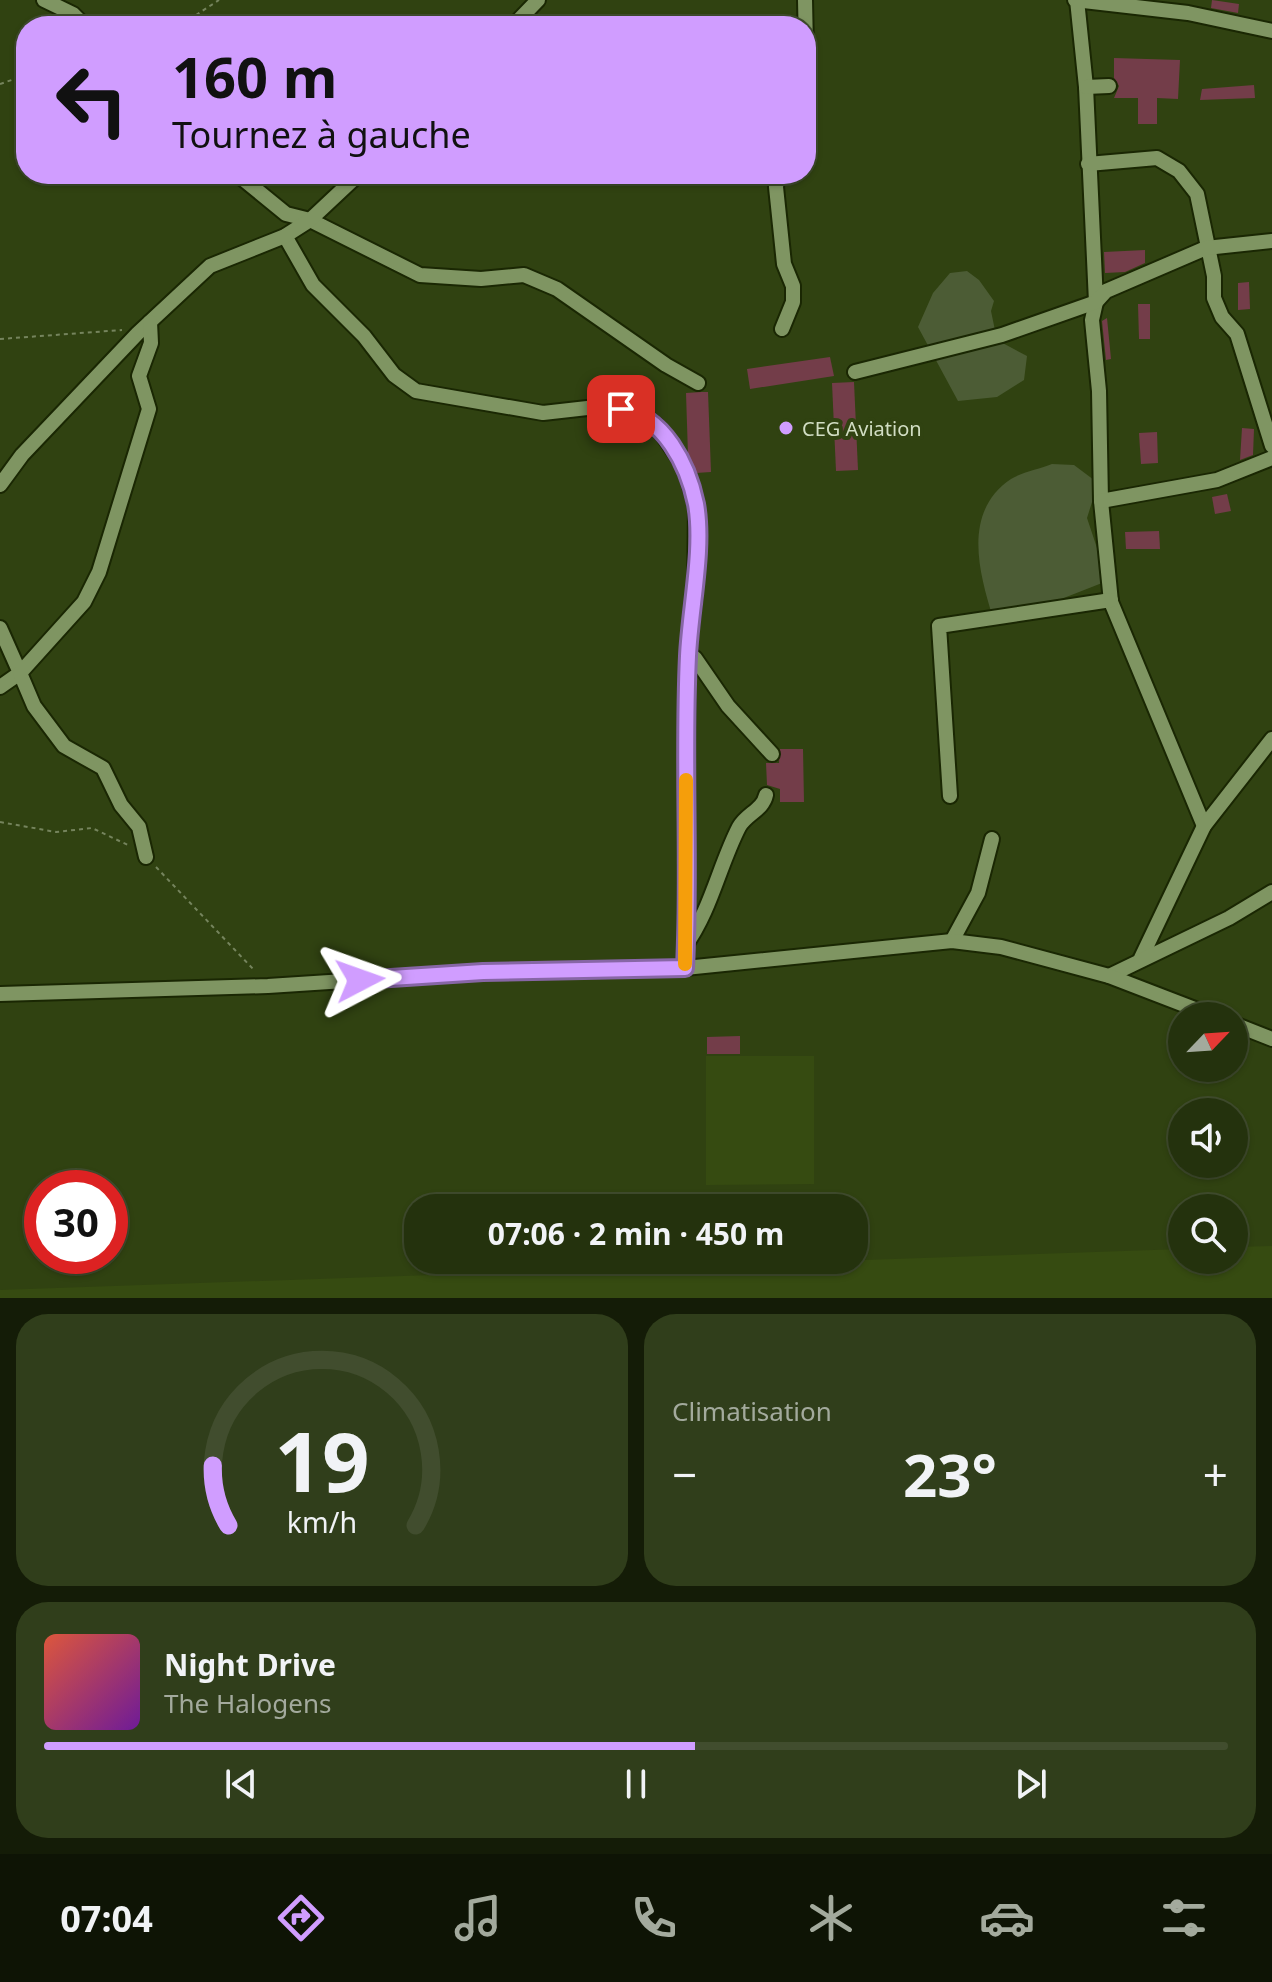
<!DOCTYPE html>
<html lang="fr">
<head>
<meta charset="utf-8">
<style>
	:root { --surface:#24320d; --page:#303e1b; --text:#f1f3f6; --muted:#a3aa9d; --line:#414d2e; --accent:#d09dff }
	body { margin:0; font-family:"Noto Sans",sans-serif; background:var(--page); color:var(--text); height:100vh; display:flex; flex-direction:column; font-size:30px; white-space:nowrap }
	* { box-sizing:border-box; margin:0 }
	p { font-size:26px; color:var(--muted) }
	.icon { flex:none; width:44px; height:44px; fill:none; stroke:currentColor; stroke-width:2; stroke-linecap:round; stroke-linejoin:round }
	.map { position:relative; height:1298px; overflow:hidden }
	.details { display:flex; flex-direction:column; gap:16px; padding:16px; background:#141c07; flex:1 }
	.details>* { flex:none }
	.banner { position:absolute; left:16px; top:16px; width:800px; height:168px; border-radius:32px; box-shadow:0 2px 6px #0004,0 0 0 2px var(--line); background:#d09dff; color:#111; overflow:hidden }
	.needle { width:52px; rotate:65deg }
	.buttons { position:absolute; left:1168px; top:1002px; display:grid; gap:16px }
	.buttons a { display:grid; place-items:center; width:80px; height:80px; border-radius:50%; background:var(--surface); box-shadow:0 2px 6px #0004,0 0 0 2px var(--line); font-size:40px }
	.speed { position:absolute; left:24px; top:1170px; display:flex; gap:16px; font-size:40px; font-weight:700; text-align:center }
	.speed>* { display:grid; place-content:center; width:104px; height:104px; border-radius:50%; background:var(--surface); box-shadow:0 2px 6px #0004,0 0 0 2px var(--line); line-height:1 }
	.speed .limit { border:12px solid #d22; background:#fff; color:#111 }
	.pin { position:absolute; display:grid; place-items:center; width:68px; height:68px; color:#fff; margin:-34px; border-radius:16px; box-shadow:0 4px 12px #0006 }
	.me { position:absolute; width:88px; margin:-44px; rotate:86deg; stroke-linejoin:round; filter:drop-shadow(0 0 6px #0008) }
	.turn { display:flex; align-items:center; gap:28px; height:168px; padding:0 24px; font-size:36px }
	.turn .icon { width:104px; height:104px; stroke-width:2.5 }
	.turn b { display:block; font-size:56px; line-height:68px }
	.big { font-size:60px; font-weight:700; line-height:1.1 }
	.details .widget { flex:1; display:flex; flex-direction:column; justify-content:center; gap:12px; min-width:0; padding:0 28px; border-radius:32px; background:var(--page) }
	.details .dial { align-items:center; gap:0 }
	.dial svg { height:208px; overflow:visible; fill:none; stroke:var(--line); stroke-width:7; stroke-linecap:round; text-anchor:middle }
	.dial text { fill:var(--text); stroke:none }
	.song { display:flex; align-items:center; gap:24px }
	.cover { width:96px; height:96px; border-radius:12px; background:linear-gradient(135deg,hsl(10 70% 55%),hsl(280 70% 35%)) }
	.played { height:8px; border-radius:4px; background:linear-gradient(90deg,var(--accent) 55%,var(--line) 55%) }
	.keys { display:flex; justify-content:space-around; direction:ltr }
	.heat { display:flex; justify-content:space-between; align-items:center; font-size:44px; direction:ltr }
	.details .tiles { flex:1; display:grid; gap:16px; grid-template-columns:1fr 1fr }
	.widget:last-child { grid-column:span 2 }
	.trip { position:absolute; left:404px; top:1194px; width:464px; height:80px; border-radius:32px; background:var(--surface); box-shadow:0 2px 6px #0004,0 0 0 2px var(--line); font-weight:700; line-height:80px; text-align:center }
	.dock { display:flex; height:128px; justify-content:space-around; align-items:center; background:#0e1405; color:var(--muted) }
	.dock .icon { width:56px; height:56px }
	.dock .current { color:var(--accent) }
	.dock b { font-size:36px; color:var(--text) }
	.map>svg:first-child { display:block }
	.built { fill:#364b11 }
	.green { fill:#4c5c35 }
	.building { fill:#733d49 }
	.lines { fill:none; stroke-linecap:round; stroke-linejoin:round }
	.minor-casing { stroke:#1a2703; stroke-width:18 }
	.path { stroke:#75845d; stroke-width:2; stroke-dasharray:4 4; stroke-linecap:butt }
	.minor { stroke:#7f9562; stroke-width:14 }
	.route-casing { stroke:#8766a6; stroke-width:20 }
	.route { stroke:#d09dff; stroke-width:14 }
	.slow { stroke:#f59e0b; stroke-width:14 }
	.poi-dot { fill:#d09dff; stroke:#304211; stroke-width:3 }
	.labels { text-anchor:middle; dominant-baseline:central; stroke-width:8; stroke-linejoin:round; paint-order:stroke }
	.poi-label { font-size:20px; fill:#d1ddc3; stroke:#304211; text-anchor:start }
</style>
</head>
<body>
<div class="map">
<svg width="1272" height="1298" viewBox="0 0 1272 1298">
	<rect width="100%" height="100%" fill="#304211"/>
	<g class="built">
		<polygon points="706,1056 814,1056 814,1184 706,1185"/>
		<polygon points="1272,1246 1272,1298 0,1298 0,1290 1182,1249 1182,1260 1234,1260 1234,1247"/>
	</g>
	<g class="green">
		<polygon points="967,271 979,280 994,301 991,311 997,340 1027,356 1024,380 997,397 958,401 918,327 933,293 950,273"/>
		<path d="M 1052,464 L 1074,465 L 1098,483 L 1087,518 L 1099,554 L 1102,583 L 1023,614 L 993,618 C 979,572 962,512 1011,479 C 1022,472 1040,469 1052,464 Z"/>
	</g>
	<g class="building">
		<polygon points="1212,0 1239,4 1238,13 1211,8"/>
		<polygon points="1114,58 1180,60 1178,99 1157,98 1157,124 1138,124 1138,98 1114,98 1119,86 1114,78"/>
		<polygon points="1254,85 1255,98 1200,100 1202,89"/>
		<polygon points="1145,250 1145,263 1125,272 1105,273 1104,252"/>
		<polygon points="1249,282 1250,309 1238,310 1238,283"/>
		<polygon points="1138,304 1150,304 1150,339 1139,339"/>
		<polygon points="1107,318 1111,359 1106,360 1102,321"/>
		<polygon points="830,357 834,376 750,389 747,369"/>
		<polygon points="854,382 858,470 836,471 832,383"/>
		<polygon points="701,392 708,392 711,472 696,473 688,455 686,393"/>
		<polygon points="1242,428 1254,429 1253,455 1240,460"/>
		<polygon points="1157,432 1158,463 1141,464 1139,433"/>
		<polygon points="1227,494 1231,511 1215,514 1212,497"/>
		<polygon points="1159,531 1160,549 1126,549 1125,532"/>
		<polygon points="780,749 803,749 804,802 780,802 780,789 767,785 766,763 779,763"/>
		<polygon points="740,1036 740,1054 707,1054 707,1037"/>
	</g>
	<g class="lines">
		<g class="minor-casing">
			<g id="minor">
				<polyline points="44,0 73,14 85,26"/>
				<polyline points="805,0 806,47"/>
				<polyline points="1075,0 1188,13 1272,31"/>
				<polyline points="1077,0 1086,87 1096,302 1092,320 1099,391 1101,501 1111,602 1204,826"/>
				<polyline points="513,26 538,0"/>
				<polyline points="1086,87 1109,86"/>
				<polyline points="1088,164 1157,158 1179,171 1197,194 1214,276 1214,298 1222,317 1237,334 1272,446"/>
				<polyline points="237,174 286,214 310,220 420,275 481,279 524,275 557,289 666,365 698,383"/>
				<polyline points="778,174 776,187 784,264 793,286 793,302 782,329"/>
				<polyline points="285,236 313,285 364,336 394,375 416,391 543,413 605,406 637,412 656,425 684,466 696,506 695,595 688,654 685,968"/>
				<polyline points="855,372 1002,335 1096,302 1106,291 1206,248 1272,241"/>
				<polyline points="0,485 22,455 138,333 210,266 285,236 310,220 359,174"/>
				<polyline points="1101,501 1217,480 1272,458"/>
				<polyline points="0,628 20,673 0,687"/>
				<polyline points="688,654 695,658 728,706 772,754"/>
				<polyline points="950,796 939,626 1111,600"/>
				<polyline points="146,857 139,827 121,805 103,768 64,746 34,706 20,673 84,602 99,572 149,409 139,376 151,343 150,322"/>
				<polyline points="952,941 978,893 992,839"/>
				<path d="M 685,946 C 711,910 719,866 739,827 C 746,814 763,810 766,795"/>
				<polyline points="1141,958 1204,826 1272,739"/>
				<polyline points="1109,976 1229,918 1272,892"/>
				<polyline points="0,994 268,986 483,972 685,968 952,941 1001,947 1109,976 1213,1016"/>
				<polyline points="1234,1024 1272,1039"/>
			</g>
		</g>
		<g class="path">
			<polyline points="166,26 196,15 219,0"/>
			<polyline points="0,84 26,75"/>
			<polyline points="0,339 122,330"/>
			<polyline points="0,822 56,832 92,828 130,846"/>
			<polyline points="156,867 254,970"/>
		</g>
		<use href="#minor" class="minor"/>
	</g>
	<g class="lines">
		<g class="route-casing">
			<path id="route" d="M 360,980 L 483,972 L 685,968 C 690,865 683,760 688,656 C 690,610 704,549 696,504 C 688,465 664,416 621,409"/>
		</g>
		<use href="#route" class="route"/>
		<polyline class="slow" points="685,964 686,780"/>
	</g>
	<circle class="poi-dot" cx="786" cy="428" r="8"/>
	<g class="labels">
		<g class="poi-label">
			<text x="802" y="428">CEG Aviation</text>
		</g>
	</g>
</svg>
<div class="buttons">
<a><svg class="needle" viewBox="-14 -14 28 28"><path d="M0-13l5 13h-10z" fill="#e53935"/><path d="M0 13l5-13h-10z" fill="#a3aa9d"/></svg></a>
<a><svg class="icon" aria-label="sound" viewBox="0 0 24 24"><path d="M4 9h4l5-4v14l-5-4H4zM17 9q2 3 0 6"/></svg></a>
<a><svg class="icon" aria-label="search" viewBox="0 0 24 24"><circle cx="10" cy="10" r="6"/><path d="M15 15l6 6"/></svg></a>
</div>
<div class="speed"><div class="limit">30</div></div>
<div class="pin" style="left:621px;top:409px;background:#d93025"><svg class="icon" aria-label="arrive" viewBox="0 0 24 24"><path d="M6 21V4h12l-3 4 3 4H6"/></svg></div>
<svg class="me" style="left:360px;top:980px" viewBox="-20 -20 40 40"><path d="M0-17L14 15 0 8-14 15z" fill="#d09dff" stroke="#fff" stroke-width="4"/></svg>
<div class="trip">07:06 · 2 min · 450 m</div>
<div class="banner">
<div class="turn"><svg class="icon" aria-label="left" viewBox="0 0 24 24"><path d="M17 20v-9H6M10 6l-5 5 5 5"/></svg><div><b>160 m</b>Tournez à gauche</div></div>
</div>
</div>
<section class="details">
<div class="tiles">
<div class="widget dial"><svg viewBox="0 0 100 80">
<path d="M14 69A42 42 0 1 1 86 69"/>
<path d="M14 69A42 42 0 0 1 8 46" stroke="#d09dff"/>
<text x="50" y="56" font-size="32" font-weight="700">19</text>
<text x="50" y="72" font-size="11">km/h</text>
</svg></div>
<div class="widget"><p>Climatisation</p>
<div class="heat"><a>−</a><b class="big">23°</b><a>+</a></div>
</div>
<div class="widget">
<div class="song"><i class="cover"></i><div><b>Night Drive</b><p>The Halogens</p></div></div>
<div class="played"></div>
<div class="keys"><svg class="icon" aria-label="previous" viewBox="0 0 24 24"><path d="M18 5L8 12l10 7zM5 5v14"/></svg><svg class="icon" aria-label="pause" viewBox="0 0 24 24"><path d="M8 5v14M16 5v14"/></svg><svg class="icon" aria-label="next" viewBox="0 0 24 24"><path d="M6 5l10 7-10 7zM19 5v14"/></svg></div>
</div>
</div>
</section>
<nav class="dock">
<b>07:04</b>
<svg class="icon current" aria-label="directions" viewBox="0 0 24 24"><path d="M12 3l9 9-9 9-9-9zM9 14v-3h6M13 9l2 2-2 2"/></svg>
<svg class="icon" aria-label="music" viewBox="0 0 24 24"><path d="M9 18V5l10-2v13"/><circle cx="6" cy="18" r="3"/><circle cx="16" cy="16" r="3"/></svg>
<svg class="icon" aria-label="phone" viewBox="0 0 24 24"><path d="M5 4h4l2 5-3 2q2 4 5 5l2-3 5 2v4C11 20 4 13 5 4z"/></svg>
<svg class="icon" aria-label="climate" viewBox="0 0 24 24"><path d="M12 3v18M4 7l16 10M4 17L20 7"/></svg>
<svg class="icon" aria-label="car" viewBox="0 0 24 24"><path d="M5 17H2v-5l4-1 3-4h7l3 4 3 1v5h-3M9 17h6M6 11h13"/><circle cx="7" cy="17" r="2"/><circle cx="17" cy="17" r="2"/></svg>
<svg class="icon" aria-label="filters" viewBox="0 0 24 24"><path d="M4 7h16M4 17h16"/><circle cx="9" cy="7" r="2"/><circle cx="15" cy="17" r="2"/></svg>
</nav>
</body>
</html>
